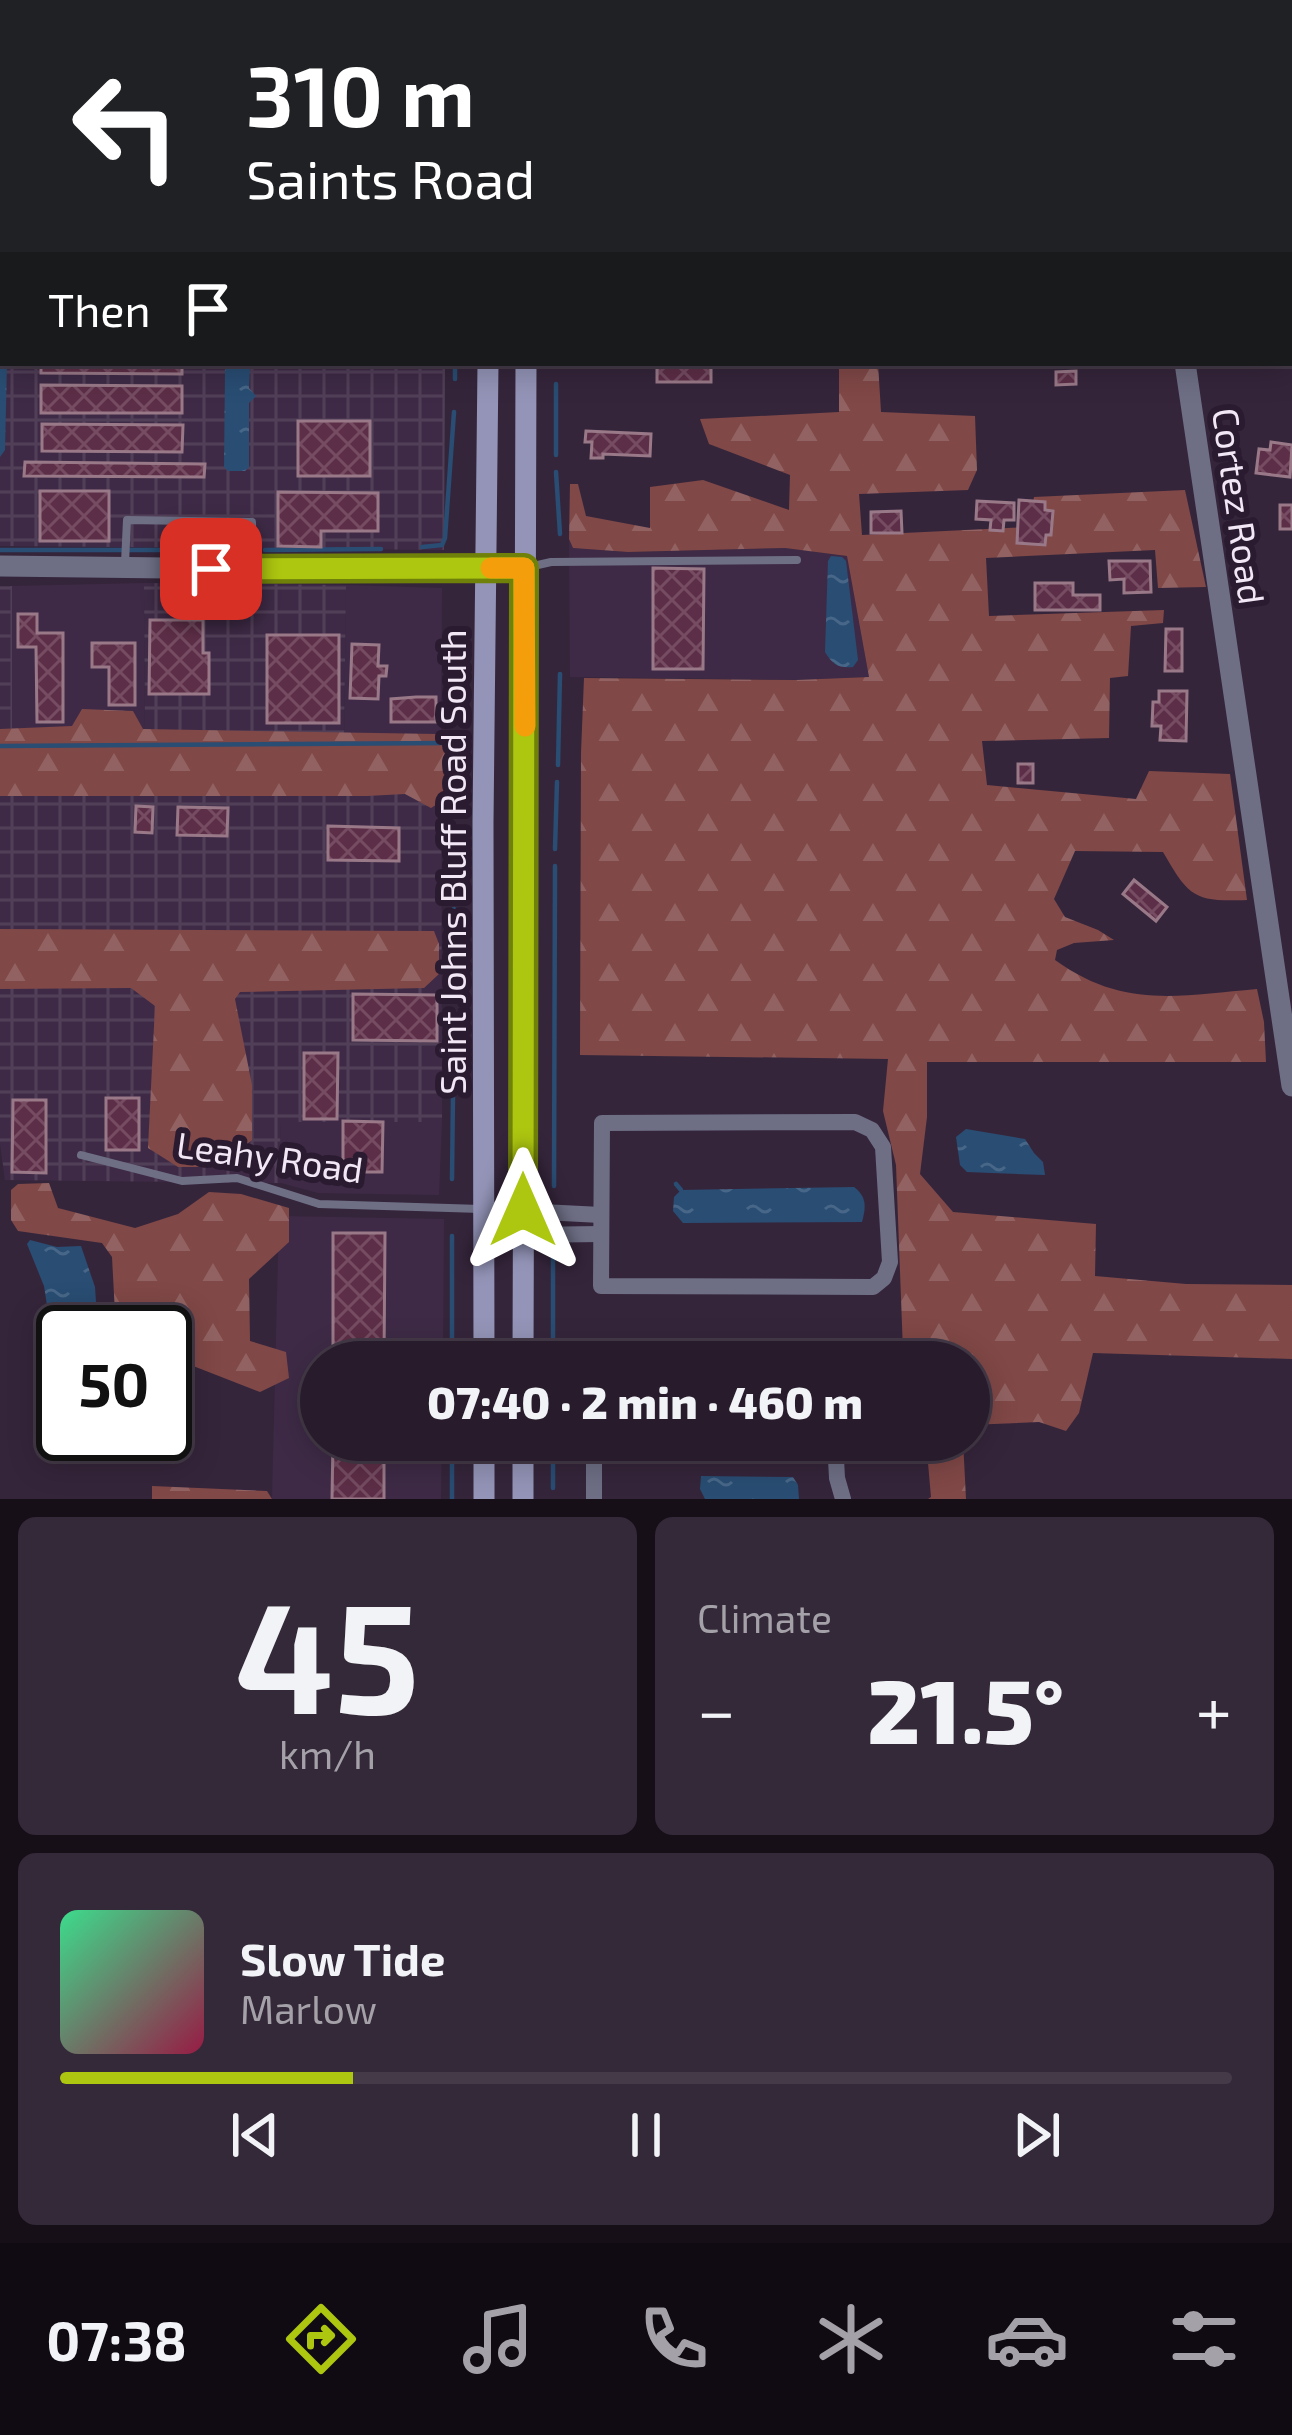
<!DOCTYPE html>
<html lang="en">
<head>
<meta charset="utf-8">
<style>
	:root { --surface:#281c2c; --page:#342938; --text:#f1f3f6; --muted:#a5a1a9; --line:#443a48; --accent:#adc610 }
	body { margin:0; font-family:"Exo 2",sans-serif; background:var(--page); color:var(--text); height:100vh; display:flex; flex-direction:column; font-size:45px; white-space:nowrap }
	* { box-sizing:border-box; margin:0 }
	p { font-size:39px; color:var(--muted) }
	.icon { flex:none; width:66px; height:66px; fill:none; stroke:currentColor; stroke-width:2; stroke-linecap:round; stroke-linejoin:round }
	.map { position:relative; height:1499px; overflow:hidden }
	.side { display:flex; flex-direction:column; gap:18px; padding:18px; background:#160f18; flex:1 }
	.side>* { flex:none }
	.guide { position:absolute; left:0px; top:0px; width:1293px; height:366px; box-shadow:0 6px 30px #0003,0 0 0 3px var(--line); background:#202124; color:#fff; overflow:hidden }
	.speed { position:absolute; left:36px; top:1305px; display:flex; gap:24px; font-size:60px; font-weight:700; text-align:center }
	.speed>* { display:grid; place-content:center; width:156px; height:156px; border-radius:50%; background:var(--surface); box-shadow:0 6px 30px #0003,0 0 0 3px var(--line); line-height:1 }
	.speed .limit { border:6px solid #111; border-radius:18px; background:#fff; color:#111 }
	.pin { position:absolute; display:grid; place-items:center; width:102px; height:102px; color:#fff; margin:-51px; border-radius:24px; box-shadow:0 6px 18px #0006 }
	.me { position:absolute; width:132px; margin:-66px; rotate:0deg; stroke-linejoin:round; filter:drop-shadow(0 0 9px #0008) }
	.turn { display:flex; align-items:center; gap:42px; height:252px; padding:0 48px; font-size:54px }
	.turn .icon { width:156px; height:156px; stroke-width:2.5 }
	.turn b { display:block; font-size:84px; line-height:102px }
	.then { display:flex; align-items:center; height:114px; padding:0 48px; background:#0003; gap:24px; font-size:45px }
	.big { font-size:90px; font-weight:800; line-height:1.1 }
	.side .tile { flex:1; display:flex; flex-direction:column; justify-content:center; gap:18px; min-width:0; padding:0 42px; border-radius:18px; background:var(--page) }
	.side .dial { align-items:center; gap:0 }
	.dial b { font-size:156px; line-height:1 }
	.song { display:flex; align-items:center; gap:36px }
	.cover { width:144px; height:144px; border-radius:18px; background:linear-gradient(135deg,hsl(150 70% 55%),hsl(340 70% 35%)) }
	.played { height:12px; border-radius:6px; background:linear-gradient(90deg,var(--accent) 25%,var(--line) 25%) }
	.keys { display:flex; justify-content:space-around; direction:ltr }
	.heat { display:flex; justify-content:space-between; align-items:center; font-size:66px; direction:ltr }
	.side .tiles { flex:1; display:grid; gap:18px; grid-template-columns:1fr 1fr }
	.tile:last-child { grid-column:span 2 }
	.trip { position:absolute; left:300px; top:1341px; width:690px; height:120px; border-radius:60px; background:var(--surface); box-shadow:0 6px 30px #0003,0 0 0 3px var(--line); font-weight:800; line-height:120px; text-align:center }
	.dock { display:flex; height:192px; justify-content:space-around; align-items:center; background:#100b12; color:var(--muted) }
	.dock .icon { width:84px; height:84px }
	.dock .selected { color:var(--accent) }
	.dock b { font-size:54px; color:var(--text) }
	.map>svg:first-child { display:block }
	.built { fill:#3e2a46 }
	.industrial { fill:url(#industrial-grid) }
	.forest { fill:url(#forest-firs) }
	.water { fill:url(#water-ripples) }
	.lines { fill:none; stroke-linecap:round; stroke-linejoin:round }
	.stream { stroke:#294d73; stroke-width:4.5 }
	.building { fill:url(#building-cross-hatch); stroke:#997988; stroke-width:3 }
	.service { stroke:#6e6f85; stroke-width:8 }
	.minor { stroke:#6e6f85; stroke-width:16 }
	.tertiary { stroke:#6e6f85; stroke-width:21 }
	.secondary { stroke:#9394b7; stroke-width:21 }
	.route-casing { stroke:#70810a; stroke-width:30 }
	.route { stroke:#adc610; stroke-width:21 }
	.slow { stroke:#f59e0b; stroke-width:21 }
	.labels { text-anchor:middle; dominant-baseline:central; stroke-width:12; stroke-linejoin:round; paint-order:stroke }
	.street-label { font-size:36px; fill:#f1e7f5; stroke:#2b1b31 }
</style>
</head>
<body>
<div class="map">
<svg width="1292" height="1499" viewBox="0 0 1292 1499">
	<defs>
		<pattern id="industrial-grid" width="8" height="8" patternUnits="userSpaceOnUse" patternTransform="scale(3)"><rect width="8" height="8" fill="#3e2a46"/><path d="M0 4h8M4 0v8" fill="none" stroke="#513f58"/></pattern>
		<pattern id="forest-firs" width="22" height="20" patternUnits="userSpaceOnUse" patternTransform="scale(3)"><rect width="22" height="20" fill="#804847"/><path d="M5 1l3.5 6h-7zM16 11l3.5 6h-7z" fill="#926262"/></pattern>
		<pattern id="water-ripples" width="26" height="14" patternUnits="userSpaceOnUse" patternTransform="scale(3)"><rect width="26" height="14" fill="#294d73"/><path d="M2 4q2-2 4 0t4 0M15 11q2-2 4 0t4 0" fill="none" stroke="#486788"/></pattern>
		<pattern id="building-cross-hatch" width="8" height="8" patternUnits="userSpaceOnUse" patternTransform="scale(3)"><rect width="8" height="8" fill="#5d2e47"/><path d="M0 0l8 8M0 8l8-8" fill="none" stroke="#754c62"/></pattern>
	</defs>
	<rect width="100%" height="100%" fill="#35253b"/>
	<g class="built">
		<polygon points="569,539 573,548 628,552 785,548 847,556 869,677 796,680 570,677"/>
		<polygon points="144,583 145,739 11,737 12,586"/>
		<polygon points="346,585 442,588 441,740 344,738"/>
		<polygon points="280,1121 442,1122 439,1195 318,1193 281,1183"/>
		<polygon points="279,1216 444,1219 443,1362 321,1362 321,1440 442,1440 441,1499 272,1499"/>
	</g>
	<g class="industrial">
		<polygon points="0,0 448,0 447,3 3,3 3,363 445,363 444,550 0,546"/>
		<polygon points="144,583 346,585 344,737 441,740 442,1122 280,1122 281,1183 5,1180 0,1143 0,586 12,586 12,736 145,738"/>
	</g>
	<g class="forest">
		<polygon points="577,0 1113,0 1114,3 576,3"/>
		<path d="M 839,363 L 878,363 L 881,412 L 975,416 L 977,470 L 968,490 L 859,494 L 862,535 L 1029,527 L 1034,497 L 1185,490 L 1206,587 L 1158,588 L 1155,550 L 986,558 L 989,616 L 1164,610 L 1163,623 L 1131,626 L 1128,676 L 1110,678 L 1109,738 L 982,741 L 987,785 L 1136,799 L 1149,771 L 1230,774 L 1247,900 C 1194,902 1189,897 1163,852 L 1075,851 L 1054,899 L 1065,917 L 1098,930 L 1114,940 L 1074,943 L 1057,950 L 1055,960 C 1123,1009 1178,996 1257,989 L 1264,1022 L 1266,1062 L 927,1062 L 927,1117 L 920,1174 L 953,1212 L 1096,1224 L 1095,1276 L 1186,1284 L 1292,1285 L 1292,1359 L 1093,1353 L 1079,1413 L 1066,1431 L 1039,1422 L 969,1425 L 969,1362 L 908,1362 L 903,1351 L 896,1165 L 883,1111 L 888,1059 L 580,1055 L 581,753 L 584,678 L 796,680 L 869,677 L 847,556 L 785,548 L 628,552 L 573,548 L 569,539 L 570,484 L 578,484 L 586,516 L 650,528 L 650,487 L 703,480 L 789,510 L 790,475 L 709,444 L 700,419 L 839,412 Z"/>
		<polygon points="82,709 133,711 143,729 437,734 446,742 445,799 431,808 405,794 367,796 0,796 0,729 72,726"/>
		<polygon points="0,929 434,931 439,944 439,974 424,988 240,992 235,999 252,1085 252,1140 218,1167 178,1167 148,1148 155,1006 131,988 0,989"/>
		<polygon points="49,1183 58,1208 135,1228 178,1214 209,1192 241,1194 289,1208 289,1242 249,1279 250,1341 286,1352 289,1378 260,1392 165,1355 165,1332 116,1332 112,1257 102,1243 18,1231 11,1220 11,1190 18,1184"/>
		<polygon points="926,1440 963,1440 966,1499 928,1499 931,1497"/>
		<polygon points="152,1486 267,1491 272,1499 152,1499"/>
	</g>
	<g class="water">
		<polygon points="0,307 3,307 3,363 7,363 5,450 0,457"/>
		<polygon points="228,366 244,366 250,369 249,388 256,396 249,403 249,467 245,471 228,471 224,467 225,370"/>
		<path d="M 831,556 L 842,557 L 846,561 L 858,660 L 853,667 C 838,668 833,665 825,652 L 828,561 Z"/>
		<polygon points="966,1129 1025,1139 1034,1153 1043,1162 1045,1175 967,1172 960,1165 956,1137"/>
		<path d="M 854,1187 C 867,1197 866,1207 862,1222 L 683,1223 L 673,1211 L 674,1197 L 681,1190 Z"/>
		<polygon points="30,1240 57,1247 81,1246 95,1287 98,1332 63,1332 63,1409 44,1286 27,1244"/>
		<polygon points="701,1476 793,1477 798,1485 799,1499 705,1499 700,1489"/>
	</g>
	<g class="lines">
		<g class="stream">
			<polyline points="459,3 460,0"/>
			<polyline points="558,3 558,0"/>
			<polyline points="455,379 455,363"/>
			<polyline points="556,384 556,455"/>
			<polyline points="556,472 560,534"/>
			<polyline points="422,547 442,545 445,538 454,412"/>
			<polyline points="0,550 233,550"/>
			<polyline points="265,550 381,549"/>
			<polyline points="0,746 449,743"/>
			<polyline points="558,765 560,674"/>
			<polyline points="455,805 449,743 458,738"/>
			<polyline points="555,849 557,782"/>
			<polyline points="454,879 454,840"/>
			<polyline points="454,982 454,909"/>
			<polyline points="453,1062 453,1013"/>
			<polyline points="452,1179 453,1094"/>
			<polyline points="676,1184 681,1190"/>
			<polyline points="554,1186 555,866"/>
			<polyline points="452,1236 452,1362"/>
			<polyline points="553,1352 553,1249"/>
			<polyline points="553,1440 553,1488"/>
			<polyline points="452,1499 452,1440"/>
		</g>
	</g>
	<g class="building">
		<rect x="328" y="0" width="96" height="3"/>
		<polygon points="41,363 182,363 182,374 41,373"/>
		<rect x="657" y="363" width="54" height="19"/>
		<polygon points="1076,371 1076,384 1056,385 1056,372"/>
		<polygon points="41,385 182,386 182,413 41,413"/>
		<rect x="298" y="421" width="72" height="55"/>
		<polygon points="42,424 183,425 182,452 42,451"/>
		<polygon points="586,431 651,434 650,456 603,454 603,458 591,458 592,442 585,442"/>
		<polygon points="1271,442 1292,445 1290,477 1256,473 1259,449 1270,450"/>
		<polygon points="25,462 205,464 204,477 24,476"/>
		<rect x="40" y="491" width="69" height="50"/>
		<polygon points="278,492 378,493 378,531 321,531 321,547 278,546"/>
		<polygon points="1019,500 1045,502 1045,510 1053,511 1051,535 1046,535 1045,545 1017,543"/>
		<polygon points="977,501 1014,503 1014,520 1004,520 1003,531 990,530 991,520 976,519"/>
		<rect x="1280" y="505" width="12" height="24"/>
		<polygon points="901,511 902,533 871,533 871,512"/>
		<polygon points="1109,561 1150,561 1151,592 1124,593 1124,579 1110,580"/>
		<polygon points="653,568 704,569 703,669 653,669"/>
		<polygon points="1035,583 1073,583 1073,595 1100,595 1100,610 1035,610"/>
		<polygon points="18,614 37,614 37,633 63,633 63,722 37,722 36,647 18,647"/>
		<polygon points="150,620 203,620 203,653 209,653 209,694 149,694"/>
		<polygon points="1166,629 1182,629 1182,671 1165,671"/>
		<rect x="267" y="635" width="72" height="88"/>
		<polygon points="92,643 135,643 135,705 109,705 109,667 92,667"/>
		<polygon points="352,644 379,645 378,666 387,666 386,676 379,676 378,699 350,698"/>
		<polygon points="1159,691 1187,691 1186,741 1160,740 1161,726 1152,726 1153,702 1159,702"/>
		<polygon points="416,697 436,697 436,722 391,722 391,699"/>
		<rect x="1018" y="764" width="15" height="19"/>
		<polygon points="136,806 153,807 152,833 135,832"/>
		<polygon points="178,807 228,808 227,836 177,835"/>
		<polygon points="328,826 399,828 399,861 328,860"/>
		<polygon points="1134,880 1167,907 1156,921 1123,894"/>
		<polygon points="353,994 437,995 437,1041 353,1040"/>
		<polygon points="304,1053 338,1053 337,1119 304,1119"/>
		<rect x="106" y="1098" width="33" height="52"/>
		<polygon points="13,1100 46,1100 46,1173 12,1172"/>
		<polygon points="343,1121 383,1122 382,1172 343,1172"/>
		<polygon points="333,1233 385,1233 384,1362 333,1362"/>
		<polygon points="333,1440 384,1440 384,1499 332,1499"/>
	</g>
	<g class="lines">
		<g class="service">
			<polyline points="134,0 134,3"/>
			<polyline points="66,3 86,0"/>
			<polyline points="321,3 321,0"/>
			<polyline points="430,3 430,0"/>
			<polyline points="0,13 3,12"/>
			<polyline points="1290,220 1292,220"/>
			<polyline points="125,563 127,520 252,522 253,568"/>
			<polyline points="529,567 551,562 797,560"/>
			<polyline points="81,1155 182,1181 237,1178 319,1204 481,1209"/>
		</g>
		<g class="minor">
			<polygon points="855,1122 872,1130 883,1147 890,1262 884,1278 873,1287 601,1286 602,1123"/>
			<polyline points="483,1209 601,1215"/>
			<polyline points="523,1235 601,1234"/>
			<polyline points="835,1440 837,1478 843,1499"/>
			<polyline points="594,1499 594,1440"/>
		</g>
		<g class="tertiary">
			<polyline points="1132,0 1133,3"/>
			<polyline points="1185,363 1292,1086"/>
			<polyline points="0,566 253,569 524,568"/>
		</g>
		<g class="secondary">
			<polyline points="525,0 525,3"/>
			<polyline points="490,3 490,0"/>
			<polyline points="484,1362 483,822 488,363"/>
			<polyline points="523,1362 526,363"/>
			<polyline points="484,1499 484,1440"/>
			<polyline points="523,1499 523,1440"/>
		</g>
	</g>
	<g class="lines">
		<g class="route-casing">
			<polyline id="route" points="211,569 524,568 523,1210"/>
		</g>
		<use href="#route" class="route"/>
		<polyline class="slow" points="491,568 524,568 525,726"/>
	</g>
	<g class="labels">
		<g class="street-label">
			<text transform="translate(1240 506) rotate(82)">Cortez Road</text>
			<text transform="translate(451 862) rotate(-90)">Saint Johns Bluff Road South</text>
			<text transform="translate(270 1156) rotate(8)">Leahy Road</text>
		</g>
	</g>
</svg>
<div class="speed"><div class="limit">50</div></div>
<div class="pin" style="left:211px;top:569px;background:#d93025"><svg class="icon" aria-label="arrive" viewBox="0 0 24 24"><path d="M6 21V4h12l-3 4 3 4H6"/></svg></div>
<svg class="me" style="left:523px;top:1210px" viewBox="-20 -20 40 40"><path d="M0-17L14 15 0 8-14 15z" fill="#adc610" stroke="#fff" stroke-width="4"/></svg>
<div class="trip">07:40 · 2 min · 460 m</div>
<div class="guide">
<div class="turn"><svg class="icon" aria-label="left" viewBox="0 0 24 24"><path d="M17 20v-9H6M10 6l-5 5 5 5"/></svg><div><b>310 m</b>Saints Road</div></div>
<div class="then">Then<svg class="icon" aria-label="arrive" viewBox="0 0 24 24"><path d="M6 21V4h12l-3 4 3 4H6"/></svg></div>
</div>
</div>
<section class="side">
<div class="tiles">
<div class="tile dial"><b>45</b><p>km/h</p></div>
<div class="tile"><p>Climate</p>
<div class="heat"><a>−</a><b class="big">21.5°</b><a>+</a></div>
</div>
<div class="tile">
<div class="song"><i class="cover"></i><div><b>Slow Tide</b><p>Marlow</p></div></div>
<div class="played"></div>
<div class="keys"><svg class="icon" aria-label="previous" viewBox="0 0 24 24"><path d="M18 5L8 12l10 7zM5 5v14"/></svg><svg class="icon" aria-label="pause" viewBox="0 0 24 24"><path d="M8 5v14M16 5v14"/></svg><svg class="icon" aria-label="next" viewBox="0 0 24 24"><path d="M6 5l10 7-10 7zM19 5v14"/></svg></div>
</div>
</div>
</section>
<nav class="dock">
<b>07:38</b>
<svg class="icon selected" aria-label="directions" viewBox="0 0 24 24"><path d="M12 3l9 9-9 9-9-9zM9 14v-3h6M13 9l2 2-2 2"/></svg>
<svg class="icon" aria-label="music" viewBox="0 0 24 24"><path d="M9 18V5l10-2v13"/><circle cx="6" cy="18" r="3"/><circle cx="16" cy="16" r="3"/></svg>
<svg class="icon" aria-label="phone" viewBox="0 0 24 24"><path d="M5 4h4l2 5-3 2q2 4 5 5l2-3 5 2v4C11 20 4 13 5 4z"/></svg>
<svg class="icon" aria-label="climate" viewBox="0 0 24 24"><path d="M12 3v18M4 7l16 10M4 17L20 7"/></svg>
<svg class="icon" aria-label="car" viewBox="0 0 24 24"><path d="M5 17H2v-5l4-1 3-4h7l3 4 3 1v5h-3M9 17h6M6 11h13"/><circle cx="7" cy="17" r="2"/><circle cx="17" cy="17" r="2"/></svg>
<svg class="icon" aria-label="filters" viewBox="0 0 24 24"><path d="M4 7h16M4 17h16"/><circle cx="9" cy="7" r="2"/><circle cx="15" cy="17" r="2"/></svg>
</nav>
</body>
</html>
